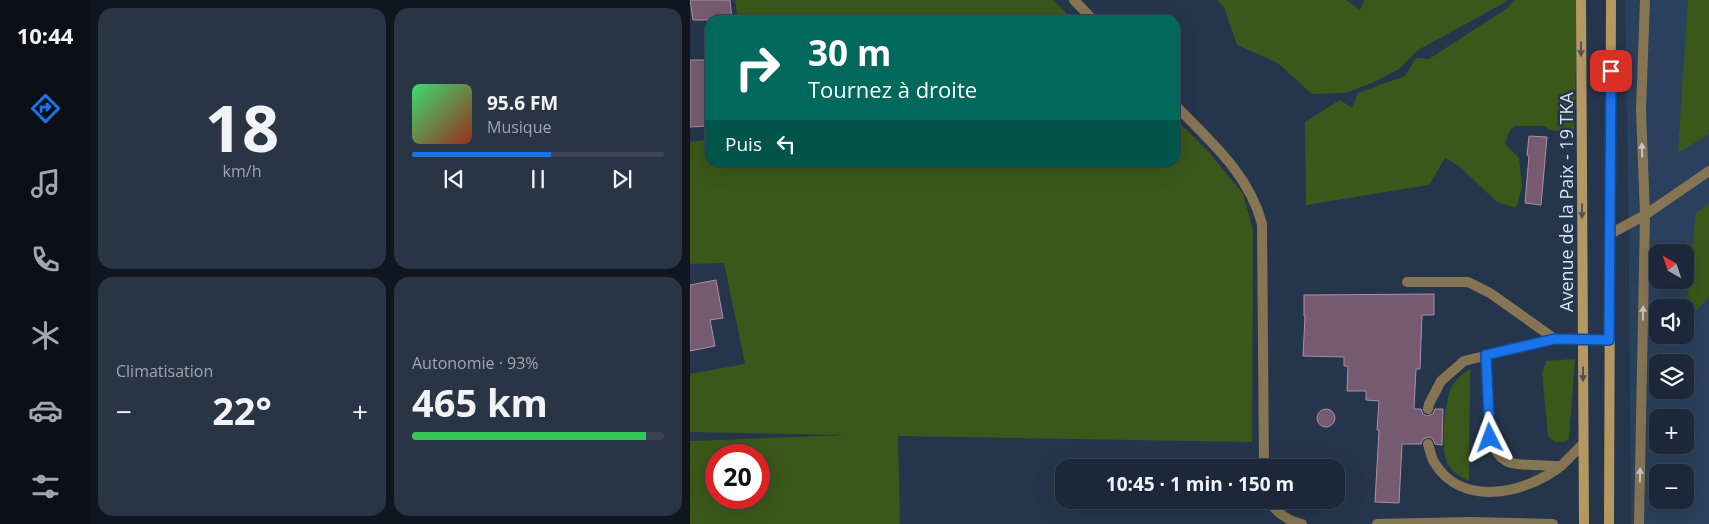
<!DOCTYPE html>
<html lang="fr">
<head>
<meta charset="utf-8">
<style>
	:root { --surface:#1c2839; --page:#293444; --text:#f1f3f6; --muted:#a0a6ae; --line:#3a4453; --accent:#1a73e8 }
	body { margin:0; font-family:"Open Sans",sans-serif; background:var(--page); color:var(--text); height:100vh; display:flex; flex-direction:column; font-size:19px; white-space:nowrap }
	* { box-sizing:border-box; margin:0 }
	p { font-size:16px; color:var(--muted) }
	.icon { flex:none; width:28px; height:28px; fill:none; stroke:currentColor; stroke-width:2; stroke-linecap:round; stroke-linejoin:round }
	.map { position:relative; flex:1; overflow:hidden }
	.side { display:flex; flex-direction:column; gap:8px; padding:8px; background:#0f161f; width:600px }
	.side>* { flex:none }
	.banner { position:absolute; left:15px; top:15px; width:475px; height:152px; border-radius:15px; box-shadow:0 5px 20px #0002,0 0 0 1px var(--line); background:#00695c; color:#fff; overflow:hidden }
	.needle { width:32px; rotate:321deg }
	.tools { position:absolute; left:959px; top:244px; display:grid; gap:10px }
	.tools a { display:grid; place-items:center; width:45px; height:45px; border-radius:10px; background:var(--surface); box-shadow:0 5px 20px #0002,0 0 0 1px var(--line); font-size:25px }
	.speed { position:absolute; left:15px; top:444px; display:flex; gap:10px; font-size:25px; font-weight:700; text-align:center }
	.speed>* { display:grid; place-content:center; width:65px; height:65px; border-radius:50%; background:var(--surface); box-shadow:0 5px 20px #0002,0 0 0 1px var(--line); line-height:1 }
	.speed .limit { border:8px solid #d22; background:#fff; color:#111 }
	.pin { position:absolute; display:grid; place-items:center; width:42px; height:42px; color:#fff; margin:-21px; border-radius:10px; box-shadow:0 2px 8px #0006 }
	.me { position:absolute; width:55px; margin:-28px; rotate:357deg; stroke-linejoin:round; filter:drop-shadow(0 0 4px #0008) }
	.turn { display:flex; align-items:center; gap:18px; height:105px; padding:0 20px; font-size:22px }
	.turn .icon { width:65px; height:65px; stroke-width:2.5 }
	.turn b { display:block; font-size:35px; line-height:42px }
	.then { display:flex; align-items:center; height:48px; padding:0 20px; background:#0003; gap:10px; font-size:19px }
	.big { font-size:38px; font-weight:700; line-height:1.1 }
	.side .card { flex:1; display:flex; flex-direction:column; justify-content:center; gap:8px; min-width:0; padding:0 18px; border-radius:15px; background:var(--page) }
	.side .dial { align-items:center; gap:0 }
	.dial b { font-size:65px; line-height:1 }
	.song { display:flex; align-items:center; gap:15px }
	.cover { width:60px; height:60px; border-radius:8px; background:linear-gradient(135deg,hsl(140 70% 55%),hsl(10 70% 35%)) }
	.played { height:5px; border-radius:2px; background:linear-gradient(90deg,var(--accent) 55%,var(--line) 55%) }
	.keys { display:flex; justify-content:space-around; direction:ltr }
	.heat { display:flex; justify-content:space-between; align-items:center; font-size:28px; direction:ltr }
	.charge { height:8px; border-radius:4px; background:linear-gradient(90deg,#34c759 93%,var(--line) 0) }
	.side .tiles { flex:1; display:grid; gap:8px; grid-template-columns:repeat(2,1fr) }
	.trip { position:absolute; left:365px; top:459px; width:290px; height:50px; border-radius:15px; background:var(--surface); box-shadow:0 5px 20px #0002,0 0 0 1px var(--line); font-weight:700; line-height:50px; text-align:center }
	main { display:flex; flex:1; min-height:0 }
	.tab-bar { display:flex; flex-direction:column; width:90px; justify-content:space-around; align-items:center; background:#0b1017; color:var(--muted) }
	.tab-bar .icon { width:35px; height:35px }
	.tab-bar .active { color:var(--accent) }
	.tab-bar b { font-size:22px; color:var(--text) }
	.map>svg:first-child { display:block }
	.built { fill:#2b405c; fill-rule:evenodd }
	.green { fill:#3a5819; fill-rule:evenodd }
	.building { fill:#765b70; stroke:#aa8ea4 }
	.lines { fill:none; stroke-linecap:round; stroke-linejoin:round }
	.service { stroke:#867553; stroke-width:10 }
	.secondary { stroke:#b49861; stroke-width:10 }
	.oneway { fill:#505352 }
	.oneway2 { fill:#c2c6c8 }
	.route-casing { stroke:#114b97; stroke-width:12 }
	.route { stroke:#1a73e8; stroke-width:9 }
	.labels { text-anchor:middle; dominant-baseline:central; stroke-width:5; stroke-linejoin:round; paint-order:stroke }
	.street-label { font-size:18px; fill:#d6e1ef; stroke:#25364c }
</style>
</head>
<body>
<main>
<nav class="tab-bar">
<b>10:44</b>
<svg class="icon active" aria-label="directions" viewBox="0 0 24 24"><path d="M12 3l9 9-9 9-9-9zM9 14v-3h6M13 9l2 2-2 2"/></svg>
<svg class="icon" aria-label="music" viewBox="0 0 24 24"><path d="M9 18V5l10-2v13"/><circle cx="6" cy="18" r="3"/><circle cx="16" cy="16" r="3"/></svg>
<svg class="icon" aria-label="phone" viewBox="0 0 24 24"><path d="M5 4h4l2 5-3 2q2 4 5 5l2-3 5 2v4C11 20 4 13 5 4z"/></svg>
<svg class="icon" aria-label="climate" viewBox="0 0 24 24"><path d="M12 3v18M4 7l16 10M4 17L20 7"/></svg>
<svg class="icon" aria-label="car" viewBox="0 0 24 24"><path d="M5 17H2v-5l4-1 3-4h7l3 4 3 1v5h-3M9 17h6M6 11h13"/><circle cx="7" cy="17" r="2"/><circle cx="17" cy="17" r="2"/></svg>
<svg class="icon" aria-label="filters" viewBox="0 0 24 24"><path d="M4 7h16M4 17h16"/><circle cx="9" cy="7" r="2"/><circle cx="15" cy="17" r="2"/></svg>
</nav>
<section class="side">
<div class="tiles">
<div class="card dial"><b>18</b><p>km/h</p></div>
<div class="card">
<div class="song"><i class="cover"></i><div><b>95.6 FM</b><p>Musique</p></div></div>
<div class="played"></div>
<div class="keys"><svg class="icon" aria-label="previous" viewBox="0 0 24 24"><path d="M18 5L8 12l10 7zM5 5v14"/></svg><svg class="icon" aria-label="pause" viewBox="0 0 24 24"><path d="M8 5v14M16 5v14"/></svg><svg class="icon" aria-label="next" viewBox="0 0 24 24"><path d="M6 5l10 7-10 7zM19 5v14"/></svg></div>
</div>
<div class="card"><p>Climatisation</p>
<div class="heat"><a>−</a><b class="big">22°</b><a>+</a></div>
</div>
<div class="card"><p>Autonomie · 93%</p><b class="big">465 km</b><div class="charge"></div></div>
</div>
</section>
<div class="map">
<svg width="1019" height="524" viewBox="0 0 1019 524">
	<rect width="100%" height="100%" fill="#25364c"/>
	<path class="built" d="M 935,0 L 1019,0 L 1019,524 L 941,524 L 938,155 ZM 968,252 L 995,252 L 995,280 L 968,280 ZM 968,308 L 995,308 L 995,335 L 968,335 ZM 968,362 L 995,362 L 995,390 L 968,390 ZM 968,418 L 995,418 L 995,445 L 968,445 ZM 968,472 L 995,472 L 995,500 L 968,500 Z"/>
	<g class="green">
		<polygon points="45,0 363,0 383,20 48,20"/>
		<polygon points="527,0 656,0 670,10 674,0 818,0 814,3 728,50 709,69 684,82 655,93 622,94 588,63 547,45 534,7"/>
		<polygon points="824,0 888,0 884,133 860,130 854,126 824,126 819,132 815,144 829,158 832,187 826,208 807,202 769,166 755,158 739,185 616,205 615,122 650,100 662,108 668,93 715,76 726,58 739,59 819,7"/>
		<polygon points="998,0 1019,0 1019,134 988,153"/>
		<path d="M 485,119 L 519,152 L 553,194 L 563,230 L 562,442 L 208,436 L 210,524 L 0,524 L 0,441 L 157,435 L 0,432 L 0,374 L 55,364 L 34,263 L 0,264 L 0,142 L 20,139 L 20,162 L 485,162 ZM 26,455 L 69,455 L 69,498 L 26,498 Z"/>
		<polygon points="1019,203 1019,297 995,322 1006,213"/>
		<path d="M 885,359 L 879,439 C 871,445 863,443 858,435 L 852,373 L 856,361 Z"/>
		<path d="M 780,369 L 779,481 C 771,477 763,473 758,465 C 750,451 754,398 763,385 C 767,378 773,374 780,369 Z"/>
	</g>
	<g class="building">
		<polygon points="0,0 40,0 42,20 3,20"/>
		<polygon points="0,60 16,60 16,69 20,69 20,126 0,127"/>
		<polygon points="839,136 857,137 851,205 835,203 839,156 837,155"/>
		<polygon points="26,280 33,318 20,320 25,346 0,351 0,285"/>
		<polygon points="744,294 744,315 732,315 730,369 726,369 724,409 731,409 733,414 737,416 743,414 745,409 753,409 752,445 745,444 743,439 739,437 733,439 731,444 712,444 709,503 685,502 689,430 687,430 689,401 676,400 676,391 657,391 658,366 654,366 654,357 613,356 615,316 614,316 614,295"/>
		<circle cx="636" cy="418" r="9"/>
	</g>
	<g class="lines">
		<g class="service">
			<polyline points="384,0 403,20"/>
			<path d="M 485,105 C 520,141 559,174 572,224 L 574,468"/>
			<polyline points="920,234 955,215 1019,171"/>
			<polyline points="717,282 778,282 800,293 865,339"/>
			<path d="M 796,355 L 800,438 C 803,447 807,456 816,461 C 823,466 858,465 869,466"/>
			<polyline points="738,409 739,404 751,381 774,361 865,339 919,340"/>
			<path d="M 738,444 C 740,450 741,457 744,462 C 771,508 835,494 871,466 C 878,459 886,451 893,444"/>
			<path d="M 579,500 C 586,513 599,521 612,524"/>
			<polyline points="687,524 780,522 863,524"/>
			<polyline points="949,524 955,215 951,110 955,0"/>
		</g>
		<g class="secondary">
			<polyline points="891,0 894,524"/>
			<polyline points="919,524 921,0"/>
		</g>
	</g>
	<defs><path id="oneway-solid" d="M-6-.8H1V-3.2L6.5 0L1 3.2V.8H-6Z" transform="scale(1.25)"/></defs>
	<g class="oneway">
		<use href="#oneway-solid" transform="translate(891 49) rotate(90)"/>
		<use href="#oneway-solid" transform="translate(892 211) rotate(90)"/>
		<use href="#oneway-solid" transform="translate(893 374) rotate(90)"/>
	</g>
	<g class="oneway2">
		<use href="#oneway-solid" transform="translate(952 150) rotate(-92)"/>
		<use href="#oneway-solid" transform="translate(953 313) rotate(-89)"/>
		<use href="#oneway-solid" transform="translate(950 475) rotate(-89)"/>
	</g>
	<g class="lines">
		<g class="route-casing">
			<polyline id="route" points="800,438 796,355 865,339 919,340 921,71"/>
		</g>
		<use href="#route" class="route"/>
	</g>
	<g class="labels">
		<g class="street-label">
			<text transform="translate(876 202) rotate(-90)">Avenue de la Paix - 19 TKA</text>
		</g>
	</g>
</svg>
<div class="tools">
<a><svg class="needle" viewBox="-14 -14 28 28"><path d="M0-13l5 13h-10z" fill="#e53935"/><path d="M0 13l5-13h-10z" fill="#a0a6ae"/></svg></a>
<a><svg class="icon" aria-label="sound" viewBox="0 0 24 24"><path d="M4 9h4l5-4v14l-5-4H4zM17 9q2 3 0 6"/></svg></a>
<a><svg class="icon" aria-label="layers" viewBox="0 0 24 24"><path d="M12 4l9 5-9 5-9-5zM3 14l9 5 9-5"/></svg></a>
<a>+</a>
<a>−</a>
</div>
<div class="speed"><div class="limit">20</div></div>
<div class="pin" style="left:921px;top:71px;background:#d93025"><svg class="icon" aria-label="arrive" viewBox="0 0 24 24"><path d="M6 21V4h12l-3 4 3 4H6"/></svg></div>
<svg class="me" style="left:800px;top:438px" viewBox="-20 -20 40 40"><path d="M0-17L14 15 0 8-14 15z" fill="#1a73e8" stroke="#fff" stroke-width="4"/></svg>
<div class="trip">10:45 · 1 min · 150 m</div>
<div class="banner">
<div class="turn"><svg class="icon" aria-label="right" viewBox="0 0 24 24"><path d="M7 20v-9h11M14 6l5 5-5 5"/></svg><div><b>30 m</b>Tournez à droite</div></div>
<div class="then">Puis<svg class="icon" aria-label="left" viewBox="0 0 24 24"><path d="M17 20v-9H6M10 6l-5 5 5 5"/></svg></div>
</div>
</div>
</main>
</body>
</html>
